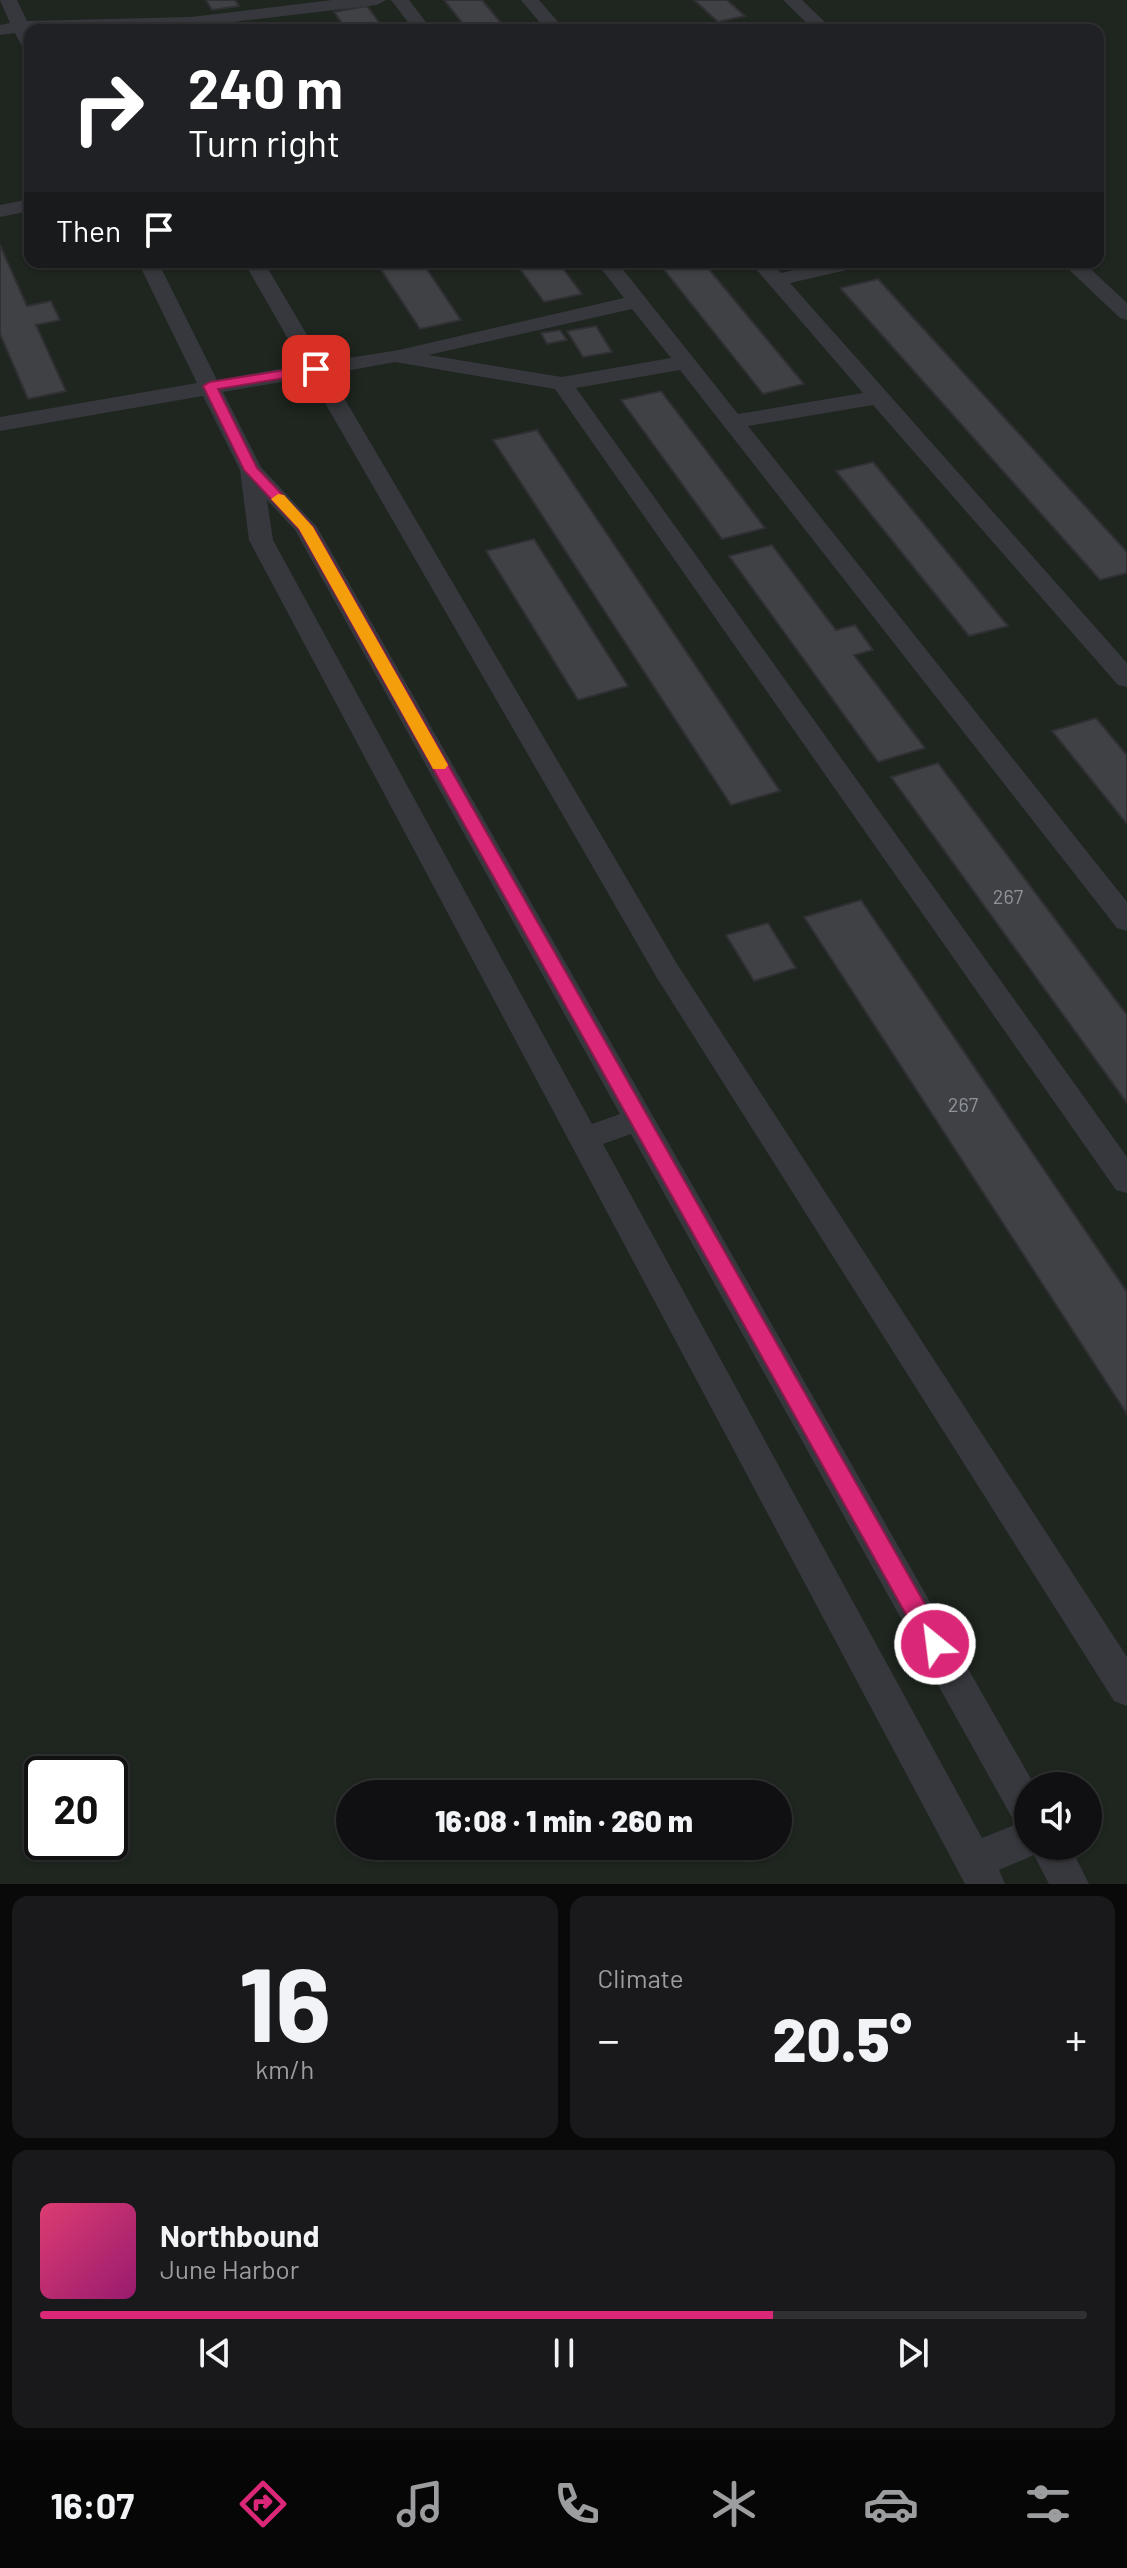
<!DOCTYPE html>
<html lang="en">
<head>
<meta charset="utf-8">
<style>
	:root { --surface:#101012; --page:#19191b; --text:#f1f3f6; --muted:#9c9d9f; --line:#303032; --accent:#db2777 }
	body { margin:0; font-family:Barlow,sans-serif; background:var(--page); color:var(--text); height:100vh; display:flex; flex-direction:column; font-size:30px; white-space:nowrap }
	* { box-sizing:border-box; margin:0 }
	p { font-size:26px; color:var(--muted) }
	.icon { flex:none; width:44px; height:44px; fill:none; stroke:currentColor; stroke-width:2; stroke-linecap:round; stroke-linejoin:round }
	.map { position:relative; height:1884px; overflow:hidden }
	.details { display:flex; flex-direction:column; gap:12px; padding:12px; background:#09090a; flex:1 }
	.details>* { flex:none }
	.guide { position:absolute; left:24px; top:24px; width:1080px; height:244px; border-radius:16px; box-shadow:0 2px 6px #0004,0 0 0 2px var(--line); background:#202124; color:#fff; overflow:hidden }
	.fabs { position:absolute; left:1014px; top:1772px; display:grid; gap:16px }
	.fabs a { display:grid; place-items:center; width:88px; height:88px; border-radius:50%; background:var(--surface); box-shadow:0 2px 6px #0004,0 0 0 2px var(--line); font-size:40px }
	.speed { position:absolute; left:24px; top:1756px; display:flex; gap:16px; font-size:40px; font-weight:700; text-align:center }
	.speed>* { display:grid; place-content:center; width:104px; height:104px; border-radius:50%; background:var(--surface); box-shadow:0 2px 6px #0004,0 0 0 2px var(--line); line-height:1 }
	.speed .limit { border:4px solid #111; border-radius:12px; background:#fff; color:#111 }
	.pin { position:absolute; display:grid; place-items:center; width:68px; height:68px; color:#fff; margin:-34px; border-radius:16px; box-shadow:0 4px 12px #0006 }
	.me { position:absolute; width:88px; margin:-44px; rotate:331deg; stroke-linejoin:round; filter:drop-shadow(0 0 6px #0008) }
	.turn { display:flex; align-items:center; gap:28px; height:168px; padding:0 32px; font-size:36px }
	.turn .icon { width:104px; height:104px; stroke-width:2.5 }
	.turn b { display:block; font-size:56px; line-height:68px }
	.then { display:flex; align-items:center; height:76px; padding:0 32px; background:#0003; gap:16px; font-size:30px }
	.big { font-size:60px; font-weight:800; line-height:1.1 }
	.details .card { flex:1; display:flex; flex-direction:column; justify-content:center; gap:12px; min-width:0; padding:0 28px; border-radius:16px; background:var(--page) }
	.details .dial { align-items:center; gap:0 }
	.dial b { font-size:104px; line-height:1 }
	.song { display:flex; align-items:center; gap:24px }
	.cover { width:96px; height:96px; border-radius:12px; background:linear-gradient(135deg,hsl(340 70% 55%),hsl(320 70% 35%)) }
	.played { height:8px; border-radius:4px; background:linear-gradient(90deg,var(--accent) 70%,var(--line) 70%) }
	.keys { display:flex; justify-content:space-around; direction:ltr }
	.heat { display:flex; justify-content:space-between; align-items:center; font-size:44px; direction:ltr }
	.details .tiles { flex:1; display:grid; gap:12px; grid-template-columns:1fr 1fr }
	.card:last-child { grid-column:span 2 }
	.trip { position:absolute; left:336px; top:1780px; width:456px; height:80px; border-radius:40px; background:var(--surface); box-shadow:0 2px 6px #0004,0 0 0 2px var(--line); font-weight:800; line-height:80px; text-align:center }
	.tab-bar { display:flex; height:128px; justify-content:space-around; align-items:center; background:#060607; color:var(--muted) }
	.tab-bar .icon { width:56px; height:56px }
	.tab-bar .on { color:var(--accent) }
	.tab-bar b { font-size:36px; color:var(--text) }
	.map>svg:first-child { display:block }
	.green { fill:#1e261f; fill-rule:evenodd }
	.building { fill:#404145; stroke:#303034; stroke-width:2 }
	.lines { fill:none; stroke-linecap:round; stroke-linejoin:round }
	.service { fill:#37383d; fill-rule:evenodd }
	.route { fill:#db2777; stroke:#8e194d; stroke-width:2 }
	.slow { fill:#f59e0b }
	.labels { text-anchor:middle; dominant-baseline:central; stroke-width:8; stroke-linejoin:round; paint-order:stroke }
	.number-label { font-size:20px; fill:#8e929b }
</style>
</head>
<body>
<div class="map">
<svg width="1127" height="1884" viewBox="0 0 1127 1884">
	<rect width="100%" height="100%" fill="#161618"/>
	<path class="green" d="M 0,0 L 1127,0 L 1127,1884 L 0,1884 ZM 30,30 L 1098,30 L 1098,262 L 30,262 ZM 42,1774 L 110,1774 L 110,1842 L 42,1842 ZM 1028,1786 L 1088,1786 L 1088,1846 L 1028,1846 ZM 350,1794 L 778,1794 L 778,1846 L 350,1846 Z"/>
	<g class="building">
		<polygon points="206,0 235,0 239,6 212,10"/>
		<polygon points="444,0 482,0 507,30 468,30"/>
		<polygon points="694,0 727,0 745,16 718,22"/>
		<polygon points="367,6 385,30 347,30 334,12"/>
		<polygon points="0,245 27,306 51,301 60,320 36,325 66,391 28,399 0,334"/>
		<polygon points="376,262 422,262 461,320 420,329"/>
		<polygon points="515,262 558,262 582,294 544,302"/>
		<polygon points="658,262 703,262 804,384 763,394"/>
		<polygon points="878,279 1127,552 1127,573 1100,580 840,288"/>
		<polygon points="596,326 612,352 583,357 567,331"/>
		<polygon points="560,330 567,340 547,344 541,333"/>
		<polygon points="661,391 765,528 722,539 621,400"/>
		<polygon points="537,430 780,791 731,805 493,440"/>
		<polygon points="873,462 1008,626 969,636 836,471"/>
		<polygon points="534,539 628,686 578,700 486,551"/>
		<polygon points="772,545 836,630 855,625 873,650 854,655 925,748 878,762 729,556"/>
		<polygon points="1096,718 1127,755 1127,824 1052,731"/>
		<polygon points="938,763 1127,1015 1127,1103 891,777"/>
		<polygon points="861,900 1127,1292 1127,1414 804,917"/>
		<polygon points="768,923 796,968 754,981 726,935"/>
	</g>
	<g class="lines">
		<g class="service">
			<polygon points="0,0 17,0 27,21 191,17 332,0 386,0 377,5 191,27 30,30 30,51 24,50 15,33 0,35 0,25 10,23"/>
			<polygon points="391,0 409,0 432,30 414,30"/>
			<polygon points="521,0 539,0 565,30 546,30"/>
			<polygon points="783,0 802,0 833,30 814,30"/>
			<polygon points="30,199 30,211 0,217 0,205"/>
			<path d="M 138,262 L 158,262 L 217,380 L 303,365 L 244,262 L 264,262 L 323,362 L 399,350 L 624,298 L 596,262 L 617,262 L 738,414 L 863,393 L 750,262 L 771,262 L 781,273 L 829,262 L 867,262 L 864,266 L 790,283 L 1127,663 L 1127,687 L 1118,685 L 873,405 L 748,426 L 1127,902 L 1127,931 L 1117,928 L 680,370 L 576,388 L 1127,1157 L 1127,1193 L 1116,1190 L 555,389 L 395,362 L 330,374 L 677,964 L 1127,1657 L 1127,1706 L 1114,1701 L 657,978 L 310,377 L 223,392 L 261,467 L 317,527 L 1035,1786 L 1028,1786 L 1028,1846 L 1070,1846 L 1089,1884 L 1049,1884 L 1034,1855 L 999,1870 L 1005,1884 L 965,1884 L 249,540 L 240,470 L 203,396 L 0,431 L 0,417 L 197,383 ZM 632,309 L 671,358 L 562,377 L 428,355 ZM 267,500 L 295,530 L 620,1114 L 592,1124 L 273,540 ZM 631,1134 L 1015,1823 L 1017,1824 L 982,1838 L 603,1144 Z"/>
			<polygon points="1061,262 1083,262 1127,303 1127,320 1120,318"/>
		</g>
	</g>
	<polygon class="route" points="316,365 323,369 321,372 218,389 257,468 313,527 943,1636 946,1644 943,1652 935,1655 927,1652 299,529 244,470 203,386 210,382"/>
	<polygon class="slow" points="278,494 284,495 313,527 448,765 445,769 433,769 431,765 299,529 271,499"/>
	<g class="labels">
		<g class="number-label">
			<text x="1008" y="896">267</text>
			<text x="963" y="1104">267</text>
		</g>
	</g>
</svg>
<div class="fabs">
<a><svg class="icon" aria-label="sound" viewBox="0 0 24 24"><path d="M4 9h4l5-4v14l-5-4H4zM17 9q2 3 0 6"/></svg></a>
</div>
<div class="speed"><div class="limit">20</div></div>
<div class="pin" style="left:316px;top:369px;background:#d93025"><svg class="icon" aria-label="arrive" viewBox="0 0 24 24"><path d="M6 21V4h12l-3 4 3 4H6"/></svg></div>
<svg class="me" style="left:935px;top:1644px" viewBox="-20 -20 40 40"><circle r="17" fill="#db2777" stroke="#fff" stroke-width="3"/><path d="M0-11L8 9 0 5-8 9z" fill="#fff"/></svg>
<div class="trip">16:08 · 1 min · 260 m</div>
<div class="guide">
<div class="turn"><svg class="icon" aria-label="right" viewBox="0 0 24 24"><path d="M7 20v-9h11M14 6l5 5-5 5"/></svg><div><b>240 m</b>Turn right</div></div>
<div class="then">Then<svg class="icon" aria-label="arrive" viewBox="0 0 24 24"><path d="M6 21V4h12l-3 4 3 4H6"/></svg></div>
</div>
</div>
<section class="details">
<div class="tiles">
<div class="card dial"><b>16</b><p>km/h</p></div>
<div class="card"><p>Climate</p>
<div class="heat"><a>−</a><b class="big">20.5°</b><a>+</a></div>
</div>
<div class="card">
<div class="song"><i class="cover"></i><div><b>Northbound</b><p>June Harbor</p></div></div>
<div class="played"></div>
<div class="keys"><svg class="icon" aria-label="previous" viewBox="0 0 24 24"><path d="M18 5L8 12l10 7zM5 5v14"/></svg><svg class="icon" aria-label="pause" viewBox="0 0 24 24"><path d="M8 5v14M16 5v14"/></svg><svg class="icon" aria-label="next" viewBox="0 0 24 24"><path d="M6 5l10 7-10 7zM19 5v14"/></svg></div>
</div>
</div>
</section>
<nav class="tab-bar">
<b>16:07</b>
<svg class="icon on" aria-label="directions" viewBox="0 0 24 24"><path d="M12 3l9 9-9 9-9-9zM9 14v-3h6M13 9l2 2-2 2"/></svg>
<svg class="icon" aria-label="music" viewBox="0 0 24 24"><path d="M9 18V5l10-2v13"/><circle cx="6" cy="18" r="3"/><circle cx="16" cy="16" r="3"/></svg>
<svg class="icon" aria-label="phone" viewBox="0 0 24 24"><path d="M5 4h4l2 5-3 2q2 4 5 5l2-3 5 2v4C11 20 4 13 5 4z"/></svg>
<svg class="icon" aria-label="climate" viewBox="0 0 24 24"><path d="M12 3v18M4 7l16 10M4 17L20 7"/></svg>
<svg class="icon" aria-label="car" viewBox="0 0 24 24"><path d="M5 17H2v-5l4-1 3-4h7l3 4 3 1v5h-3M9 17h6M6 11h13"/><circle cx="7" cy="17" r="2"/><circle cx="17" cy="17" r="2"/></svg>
<svg class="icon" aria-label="filters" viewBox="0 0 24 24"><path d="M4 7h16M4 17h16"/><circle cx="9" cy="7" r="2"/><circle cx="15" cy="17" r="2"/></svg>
</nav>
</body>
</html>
